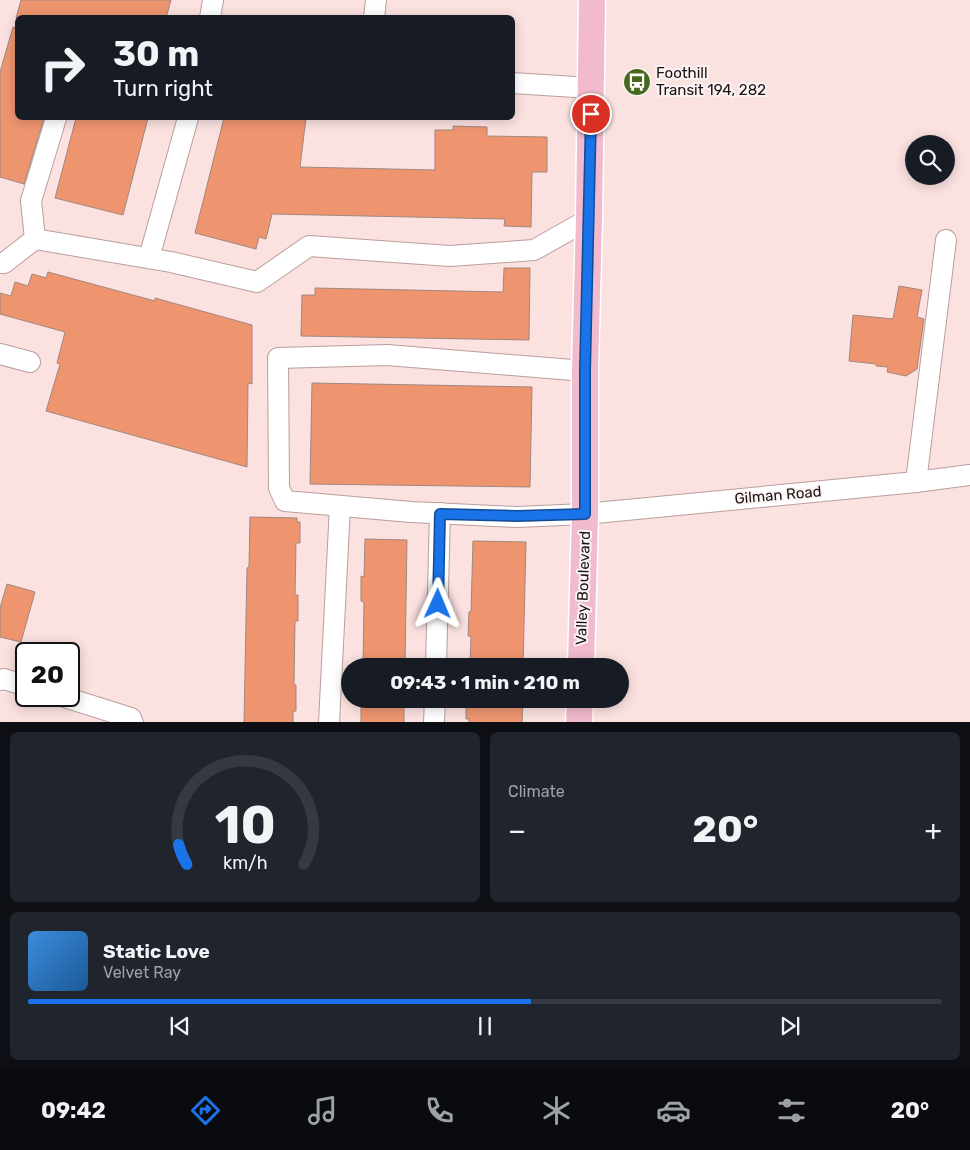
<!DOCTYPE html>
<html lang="en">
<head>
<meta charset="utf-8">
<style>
	:root { --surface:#171b24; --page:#20242c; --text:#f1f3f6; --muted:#9ea1a6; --line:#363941; --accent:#1a73e8 }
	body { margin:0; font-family:Rubik,sans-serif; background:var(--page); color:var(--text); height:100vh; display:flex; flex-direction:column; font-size:19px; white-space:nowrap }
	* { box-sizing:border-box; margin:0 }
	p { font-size:16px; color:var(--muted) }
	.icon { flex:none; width:28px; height:28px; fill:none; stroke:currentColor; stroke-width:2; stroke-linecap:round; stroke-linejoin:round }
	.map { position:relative; height:722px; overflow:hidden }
	.panel { display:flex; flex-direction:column; gap:10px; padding:10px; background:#0d0f14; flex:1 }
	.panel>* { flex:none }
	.hud { position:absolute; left:15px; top:15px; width:500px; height:105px; border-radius:8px; box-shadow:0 2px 12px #0003; background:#171b24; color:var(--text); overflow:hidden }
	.fabs { position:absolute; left:905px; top:135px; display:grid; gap:10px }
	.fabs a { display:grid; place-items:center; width:50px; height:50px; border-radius:50%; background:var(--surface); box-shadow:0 2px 12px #0003; font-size:25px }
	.speed { position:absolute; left:15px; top:642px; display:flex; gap:10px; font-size:25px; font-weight:700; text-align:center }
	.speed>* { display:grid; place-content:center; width:65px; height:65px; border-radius:50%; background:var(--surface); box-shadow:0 2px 12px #0003; line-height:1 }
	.speed .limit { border:2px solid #111; border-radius:8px; background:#fff; color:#111 }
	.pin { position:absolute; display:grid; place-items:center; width:42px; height:42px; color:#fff; margin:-21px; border:2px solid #fff; border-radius:50%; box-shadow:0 1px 5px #0007 }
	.me { position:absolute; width:55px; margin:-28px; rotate:1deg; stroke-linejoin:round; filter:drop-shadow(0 0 4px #0008) }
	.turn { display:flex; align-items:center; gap:18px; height:105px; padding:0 15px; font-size:22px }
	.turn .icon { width:65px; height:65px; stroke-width:2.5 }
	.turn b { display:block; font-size:35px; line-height:42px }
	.big { font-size:38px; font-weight:700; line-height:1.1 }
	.panel .tile { flex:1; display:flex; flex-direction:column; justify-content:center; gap:8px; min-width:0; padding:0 18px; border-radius:8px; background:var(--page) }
	.panel .dial { align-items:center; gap:0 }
	.dial svg { height:130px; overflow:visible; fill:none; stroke:var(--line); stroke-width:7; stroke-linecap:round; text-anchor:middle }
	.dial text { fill:var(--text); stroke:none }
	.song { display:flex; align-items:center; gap:15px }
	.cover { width:60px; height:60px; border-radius:8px; background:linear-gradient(135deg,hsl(210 70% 55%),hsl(210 70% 35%)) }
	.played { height:5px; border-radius:2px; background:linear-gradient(90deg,var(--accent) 55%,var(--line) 55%) }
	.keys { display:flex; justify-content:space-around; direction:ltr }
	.heat { display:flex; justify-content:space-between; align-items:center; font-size:28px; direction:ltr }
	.panel .tiles { flex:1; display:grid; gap:10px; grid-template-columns:1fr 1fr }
	.tile:last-child { grid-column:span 2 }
	.trip { position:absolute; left:341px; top:658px; width:288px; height:50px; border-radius:25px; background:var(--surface); box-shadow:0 2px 12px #0003; font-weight:700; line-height:50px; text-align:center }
	.tabs { display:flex; height:80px; justify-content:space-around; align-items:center; background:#090b0e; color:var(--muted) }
	.tabs .icon { width:35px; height:35px }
	.tabs .selected { color:var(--accent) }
	.tabs b { font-size:22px; color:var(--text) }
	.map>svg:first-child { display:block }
	.building { fill:#ee9570; stroke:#a0877d }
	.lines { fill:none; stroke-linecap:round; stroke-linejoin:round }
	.minor-casing { stroke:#ba9e9c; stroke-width:22 }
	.major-casing { stroke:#fff; stroke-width:29 }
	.minor { stroke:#fff; stroke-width:20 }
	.major { stroke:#f1bbcd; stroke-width:26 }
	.route-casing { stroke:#114b97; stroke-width:12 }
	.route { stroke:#1a73e8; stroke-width:9 }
	.labels { text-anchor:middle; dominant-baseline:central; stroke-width:4; stroke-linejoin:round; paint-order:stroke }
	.poi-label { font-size:15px; fill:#1c1211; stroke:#fbf4f4; text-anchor:start }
	.street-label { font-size:15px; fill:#1c1211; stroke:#fbf4f4 }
</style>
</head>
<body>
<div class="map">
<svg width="970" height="723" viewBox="0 0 970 723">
	<rect width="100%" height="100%" fill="#fbe2e1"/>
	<g class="building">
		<polygon points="21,0 171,0 166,18 16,18"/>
		<polygon points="13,27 18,28 18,118 44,118 24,184 0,177 0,72"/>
		<polygon points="76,118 148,118 123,215 55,198"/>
		<polygon points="224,118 306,118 300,167 435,170 435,130 453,130 453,126 487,127 487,136 547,137 547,172 532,172 531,227 504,226 505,219 272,214 266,239 259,237 256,249 195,233"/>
		<polygon points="504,268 530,268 529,340 301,336 302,295 315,295 315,288 503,292"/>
		<polygon points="48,272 155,301 155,298 252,325 252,384 248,383 247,467 46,411 60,364 57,363 65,332 0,314 0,293 11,296 15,282 28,286 32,274 46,278"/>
		<polygon points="899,286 922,290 917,317 924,319 917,369 906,376 887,372 888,367 876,366 876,364 849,361 853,315 893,319"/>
		<polygon points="312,383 532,387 530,487 310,484"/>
		<polygon points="250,517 297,518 297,522 300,522 300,543 296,543 295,595 298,595 298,621 295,621 294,685 296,685 296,711 293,711 293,723 244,723 247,568 249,567"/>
		<polygon points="365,539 407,540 405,666 363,666 364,602 361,601 361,576 364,577"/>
		<polygon points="473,541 526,542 523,666 470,666 471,636 468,636 469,612 471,611"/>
		<polygon points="7,584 35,592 21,642 0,637 0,608"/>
		<rect x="361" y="699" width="43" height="24"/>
		<polygon points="466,699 523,699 522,723 469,723 469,719 466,719"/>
	</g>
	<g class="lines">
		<g class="minor-casing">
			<g id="minor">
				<polyline points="210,18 213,0"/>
				<polyline points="374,18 376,0"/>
				<polyline points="512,83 591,88"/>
				<polyline points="56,118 31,201 35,239 171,262 257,282 309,246 450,256 534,250 589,219"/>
				<polyline points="149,258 188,118"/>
				<polyline points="0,263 4,263 35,239"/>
				<polyline points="0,354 30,362"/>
				<polyline points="585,371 387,355 278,358 279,488 285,501 411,512 517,517 585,514 916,482 970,475"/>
				<polyline points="916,482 946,240"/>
				<polyline points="436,666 440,513"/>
				<polyline points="0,680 4,679 26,686"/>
				<polyline points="61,696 131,718 133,723"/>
				<polyline points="329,723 340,506"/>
				<polyline points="434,723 435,699"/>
			</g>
		</g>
		<g class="major-casing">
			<g id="major">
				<polyline points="581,666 585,514 585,371 589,219 592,0"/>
				<polyline points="579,723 580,699"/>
			</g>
		</g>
		<use href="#minor" class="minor"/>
		<use href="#major" class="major"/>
	</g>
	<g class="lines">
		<g class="route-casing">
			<polyline id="route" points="438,604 440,514 517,516 585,514 585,371 591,114"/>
		</g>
		<use href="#route" class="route"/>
	</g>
	<defs>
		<g id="bus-disc" transform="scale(1.4375)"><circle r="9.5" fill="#47681f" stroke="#fbf4f4"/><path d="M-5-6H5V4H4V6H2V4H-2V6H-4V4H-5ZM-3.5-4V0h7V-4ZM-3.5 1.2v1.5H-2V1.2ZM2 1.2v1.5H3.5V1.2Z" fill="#fff"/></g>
	</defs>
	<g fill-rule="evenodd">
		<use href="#bus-disc" x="637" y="82"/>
	</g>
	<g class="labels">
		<g class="poi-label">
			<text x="656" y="73">Foothill<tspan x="656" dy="17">Transit 194, 282</tspan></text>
		</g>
		<g class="street-label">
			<text transform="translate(778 495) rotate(-5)">Gilman Road</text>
			<text transform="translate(583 588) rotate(-88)">Valley Boulevard</text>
		</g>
	</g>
</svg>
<div class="fabs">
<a><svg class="icon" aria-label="search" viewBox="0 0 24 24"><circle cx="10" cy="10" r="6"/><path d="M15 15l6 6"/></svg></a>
</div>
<div class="speed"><div class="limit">20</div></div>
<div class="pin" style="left:591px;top:114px;background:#d93025"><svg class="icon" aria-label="arrive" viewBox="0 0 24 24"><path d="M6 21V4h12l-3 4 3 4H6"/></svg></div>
<svg class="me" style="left:438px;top:604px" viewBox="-20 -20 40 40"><path d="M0-17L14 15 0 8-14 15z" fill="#1a73e8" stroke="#fff" stroke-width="4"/></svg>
<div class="trip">09:43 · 1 min · 210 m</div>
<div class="hud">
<div class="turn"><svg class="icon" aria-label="right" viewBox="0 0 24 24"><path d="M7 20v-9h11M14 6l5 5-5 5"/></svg><div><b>30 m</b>Turn right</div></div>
</div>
</div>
<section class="panel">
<div class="tiles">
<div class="tile dial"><svg viewBox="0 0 100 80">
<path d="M14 69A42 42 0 1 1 86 69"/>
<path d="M14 69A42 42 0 0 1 9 57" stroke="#1a73e8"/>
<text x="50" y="56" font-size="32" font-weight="700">10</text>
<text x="50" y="72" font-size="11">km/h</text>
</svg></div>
<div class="tile"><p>Climate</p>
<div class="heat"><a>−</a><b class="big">20°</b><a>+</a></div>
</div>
<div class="tile">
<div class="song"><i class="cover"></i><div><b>Static Love</b><p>Velvet Ray</p></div></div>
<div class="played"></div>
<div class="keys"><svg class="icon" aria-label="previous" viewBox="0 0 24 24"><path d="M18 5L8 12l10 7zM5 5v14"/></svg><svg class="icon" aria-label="pause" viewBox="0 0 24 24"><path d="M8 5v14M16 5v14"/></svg><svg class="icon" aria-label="next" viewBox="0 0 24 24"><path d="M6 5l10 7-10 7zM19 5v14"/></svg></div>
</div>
</div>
</section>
<nav class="tabs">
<b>09:42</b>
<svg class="icon selected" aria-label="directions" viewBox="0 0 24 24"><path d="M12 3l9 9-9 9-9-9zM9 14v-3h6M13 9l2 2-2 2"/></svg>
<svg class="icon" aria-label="music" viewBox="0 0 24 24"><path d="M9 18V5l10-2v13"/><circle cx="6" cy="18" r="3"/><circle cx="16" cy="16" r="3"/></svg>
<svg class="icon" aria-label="phone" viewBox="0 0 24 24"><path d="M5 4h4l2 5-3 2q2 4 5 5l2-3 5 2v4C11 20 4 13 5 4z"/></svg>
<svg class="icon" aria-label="climate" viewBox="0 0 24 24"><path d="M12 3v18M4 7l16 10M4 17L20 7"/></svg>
<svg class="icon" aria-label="car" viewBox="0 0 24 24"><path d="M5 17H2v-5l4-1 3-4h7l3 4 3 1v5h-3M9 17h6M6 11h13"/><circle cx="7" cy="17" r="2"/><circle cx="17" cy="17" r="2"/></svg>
<svg class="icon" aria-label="filters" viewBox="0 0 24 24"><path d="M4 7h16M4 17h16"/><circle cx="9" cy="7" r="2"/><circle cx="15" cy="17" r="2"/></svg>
<b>20°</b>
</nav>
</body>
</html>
